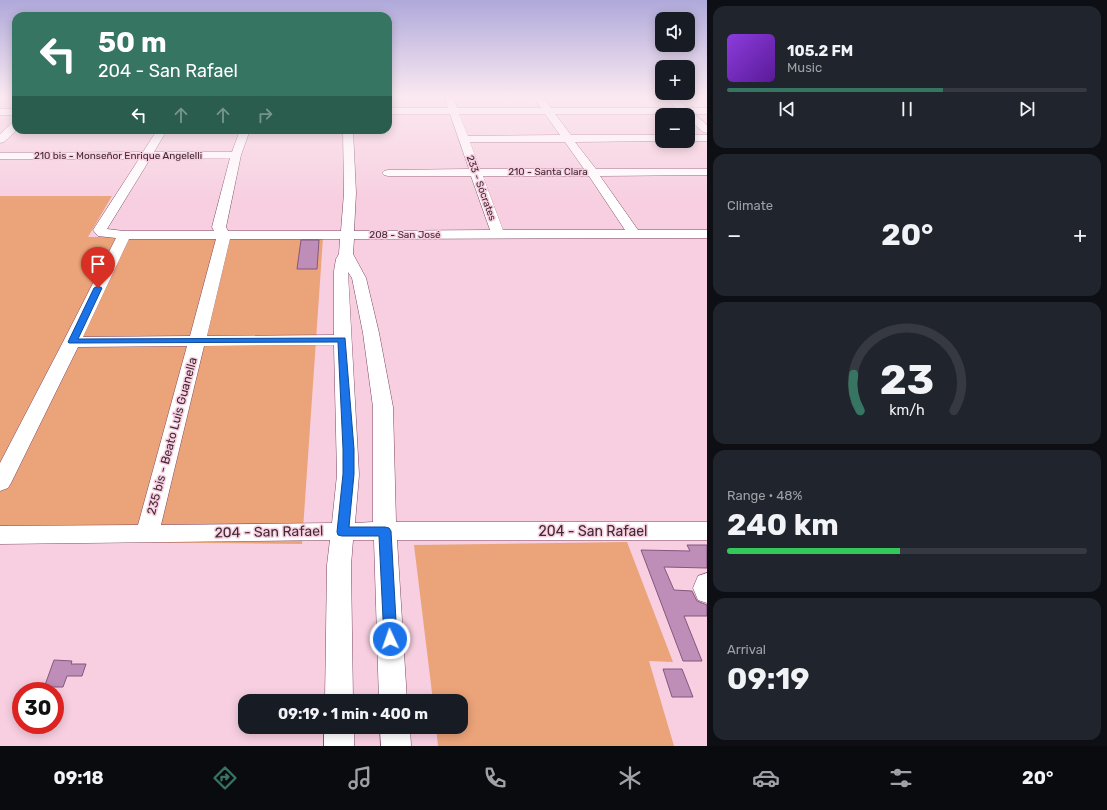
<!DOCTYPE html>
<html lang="en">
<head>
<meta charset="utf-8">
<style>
	:root { --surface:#171b24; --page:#20242c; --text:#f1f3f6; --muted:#9ea1a6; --line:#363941; --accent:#367562 }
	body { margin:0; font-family:Rubik,sans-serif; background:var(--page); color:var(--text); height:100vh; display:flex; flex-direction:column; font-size:15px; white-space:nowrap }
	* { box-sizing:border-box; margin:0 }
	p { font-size:13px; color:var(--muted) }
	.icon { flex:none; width:22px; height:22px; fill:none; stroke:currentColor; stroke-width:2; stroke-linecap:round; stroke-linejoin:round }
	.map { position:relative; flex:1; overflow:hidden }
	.sheet { display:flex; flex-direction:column; gap:6px; padding:6px; background:#0d0f14; width:400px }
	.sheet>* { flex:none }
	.banner { position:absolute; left:12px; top:12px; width:380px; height:122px; border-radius:12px; box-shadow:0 2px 10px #0003; background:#367562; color:#fff; overflow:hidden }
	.tools { position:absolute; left:655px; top:12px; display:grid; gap:8px }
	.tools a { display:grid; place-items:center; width:40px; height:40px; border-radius:8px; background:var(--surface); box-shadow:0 2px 10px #0003; font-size:20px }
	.speed { position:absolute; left:12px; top:682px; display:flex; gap:8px; font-size:20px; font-weight:700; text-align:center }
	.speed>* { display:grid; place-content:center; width:52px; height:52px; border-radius:50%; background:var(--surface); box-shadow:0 2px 10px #0003; line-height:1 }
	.speed .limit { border:6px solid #d22; background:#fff; color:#111 }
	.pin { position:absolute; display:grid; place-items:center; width:34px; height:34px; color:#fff; margin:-41px -17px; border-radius:50% 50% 50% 0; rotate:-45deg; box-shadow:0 0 4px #0007 }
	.pin .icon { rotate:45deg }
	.me { position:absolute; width:44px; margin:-22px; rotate:357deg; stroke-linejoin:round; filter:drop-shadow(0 0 3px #0008) }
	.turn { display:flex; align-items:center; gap:14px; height:84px; padding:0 20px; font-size:18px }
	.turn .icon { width:52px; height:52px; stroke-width:2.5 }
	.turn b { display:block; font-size:28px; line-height:34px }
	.lanes { display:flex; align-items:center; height:38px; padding:0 20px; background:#0003; justify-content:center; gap:20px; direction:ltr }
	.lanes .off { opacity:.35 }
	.big { font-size:30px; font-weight:700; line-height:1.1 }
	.sheet .tile { flex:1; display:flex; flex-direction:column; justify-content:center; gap:6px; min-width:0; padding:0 14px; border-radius:12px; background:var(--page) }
	.sheet .dial { align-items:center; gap:0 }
	.dial svg { height:104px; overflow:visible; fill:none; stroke:var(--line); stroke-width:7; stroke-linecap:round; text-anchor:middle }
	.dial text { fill:var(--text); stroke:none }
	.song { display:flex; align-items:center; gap:12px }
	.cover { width:48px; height:48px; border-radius:6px; background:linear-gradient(135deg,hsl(270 70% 55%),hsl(270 70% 35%)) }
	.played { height:4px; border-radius:2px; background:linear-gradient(90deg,var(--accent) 60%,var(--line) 60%) }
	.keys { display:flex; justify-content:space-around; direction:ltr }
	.heat { display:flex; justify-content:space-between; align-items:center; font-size:22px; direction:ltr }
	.charge { height:6px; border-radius:3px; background:linear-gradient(90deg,#34c759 48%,var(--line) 0) }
	.trip { position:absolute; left:238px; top:694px; width:230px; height:40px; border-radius:12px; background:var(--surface); box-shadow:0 2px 10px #0003; font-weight:700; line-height:40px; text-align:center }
	.tabs { display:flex; height:64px; justify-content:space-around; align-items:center; background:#090b0e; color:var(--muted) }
	.tabs .icon { width:28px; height:28px }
	.tabs .on { color:var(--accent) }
	.tabs b { font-size:18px; color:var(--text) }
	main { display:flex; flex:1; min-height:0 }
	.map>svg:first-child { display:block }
	.green { fill:#eba379 }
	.building { fill:#be8eb8; stroke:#84577f }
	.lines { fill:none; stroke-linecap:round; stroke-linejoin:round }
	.minor-casing { stroke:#7f4862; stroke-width:1 }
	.minor { fill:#fff; fill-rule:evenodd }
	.route { fill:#1a73e8; stroke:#114b97 }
	.labels { text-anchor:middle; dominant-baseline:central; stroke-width:3; stroke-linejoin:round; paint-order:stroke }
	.far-street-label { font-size:10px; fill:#412833; stroke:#f7cfe0 }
	.street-label { font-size:12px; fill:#412833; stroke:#f7cfe0 }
	.near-street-label { font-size:14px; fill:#412833; stroke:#f7cfe0 }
</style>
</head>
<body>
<main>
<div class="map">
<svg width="707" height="746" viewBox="0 0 707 746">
	<rect width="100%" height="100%" fill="#f7cfe0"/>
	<g class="green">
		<polygon points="0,196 112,196 88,237 323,238 302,544 0,541"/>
		<polygon points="627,542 673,662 649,661 674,746 438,746 436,727 461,727 461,701 433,701 414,545"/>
	</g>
	<g class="building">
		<polygon points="301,240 319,240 317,269 297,269"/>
		<polygon points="687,545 707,545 707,568 664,567 674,590 692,591 697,601 707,605 707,616 684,616 702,661 683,661 641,550 690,551"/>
		<polygon points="54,660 72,661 71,664 86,664 82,676 67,676 63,687 48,687 49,685 45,685"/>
		<polygon points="663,669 682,669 693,697 672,697"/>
	</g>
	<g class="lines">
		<g class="minor-casing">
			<g id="minor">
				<path d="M 444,96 L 453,96 L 457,108 L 541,108 L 533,96 L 542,96 L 551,108 L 676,108 L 664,96 L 674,96 L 688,108 L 707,108 L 707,114 L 694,114 L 707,125 L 707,133 L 703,132 L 688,119 L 688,115 L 683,114 L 555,114 L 571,135 L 662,135 L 662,141 L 575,142 L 596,169 L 707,169 L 707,175 L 600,176 L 638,230 L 707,230 L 707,238 L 354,239 L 353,254 L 366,278 L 379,333 L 393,407 L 396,522 L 707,522 L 707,540 L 397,540 L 407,701 L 379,701 L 374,540 L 353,540 L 351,565 L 353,701 L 325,701 L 327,565 L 330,540 L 0,544 L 0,526 L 138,525 L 187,346 L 78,347 L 11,483 L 8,488 L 0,491 L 0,463 L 63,342 L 116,238 L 98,236 L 93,230 L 139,159 L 0,159 L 0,153 L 143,152 L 157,130 L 167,130 L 154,152 L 232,152 L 240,130 L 250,130 L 241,155 L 226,227 L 228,231 L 341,231 L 344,193 L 343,130 L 353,130 L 356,193 L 354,231 L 490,230 L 471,176 L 388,176 L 384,175 L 382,173 L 384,171 L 388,170 L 469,169 L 450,114 L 388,114 L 388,108 L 448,108 ZM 459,114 L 545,114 L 560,135 L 468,136 ZM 470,142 L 565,142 L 584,169 L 480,169 ZM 230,158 L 212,227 L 214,231 L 124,231 L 107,229 L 150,159 ZM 483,176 L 589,176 L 625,230 L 503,230 ZM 129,239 L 216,239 L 190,336 L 83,337 ZM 230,239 L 340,239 L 339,254 L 336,259 L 334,271 L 334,335 L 207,336 ZM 348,272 L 352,278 L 363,333 L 373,407 L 373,522 L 355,523 L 359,475 ZM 334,345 L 337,475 L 332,523 L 161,525 L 204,346 Z"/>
				<rect x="0" y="109" width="16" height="6"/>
				<polygon points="16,122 17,130 4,142 0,143 0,134 12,123"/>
				<polygon points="688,135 707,135 707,141 687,141"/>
				<polygon points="707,573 707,603 698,600 693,588 698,576"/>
				<rect x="324" y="727" width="30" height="19"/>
				<polygon points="380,727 410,727 411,746 381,746"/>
			</g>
		</g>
		<use href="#minor" class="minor"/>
	</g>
	<linearGradient id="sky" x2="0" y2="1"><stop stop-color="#afa9da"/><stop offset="0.48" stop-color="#fbe9f1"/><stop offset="1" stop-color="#fbe9f1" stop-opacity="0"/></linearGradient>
	<rect width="707" height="201" fill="url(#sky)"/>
	<polygon class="route" points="98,286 102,288 78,339 345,338 354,449 354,474 349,527 385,527 389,528 391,531 397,639 395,643 390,645 386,643 384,639 379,536 342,536 338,535 337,532 343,474 343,449 338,342 69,343 68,342 94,288"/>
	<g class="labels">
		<g class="far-street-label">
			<text x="118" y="156">210 bis - Monseñor Enrique Angelelli</text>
			<text x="548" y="172">210 - Santa Clara</text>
			<text transform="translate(481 188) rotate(70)">233 - Sócrates</text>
			<text x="405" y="235">208 - San José</text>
		</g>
		<g class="street-label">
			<text transform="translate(172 436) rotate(-75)">235 bis - Beato Luis Guanella</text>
		</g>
		<g class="near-street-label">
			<text x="593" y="531">204 - San Rafael</text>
			<text transform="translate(269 532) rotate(-1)">204 - San Rafael</text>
		</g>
	</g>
</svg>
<div class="tools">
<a><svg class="icon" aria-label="sound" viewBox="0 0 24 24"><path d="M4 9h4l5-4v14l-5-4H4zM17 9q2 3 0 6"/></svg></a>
<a>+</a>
<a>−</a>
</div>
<div class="speed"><div class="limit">30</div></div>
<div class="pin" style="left:98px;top:288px;background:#d93025"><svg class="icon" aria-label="arrive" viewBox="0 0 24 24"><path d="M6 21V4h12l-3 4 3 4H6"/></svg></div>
<svg class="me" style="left:390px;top:639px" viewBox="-20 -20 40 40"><circle r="17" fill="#1a73e8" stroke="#fff" stroke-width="3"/><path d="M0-11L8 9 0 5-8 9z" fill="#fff"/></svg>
<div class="trip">09:19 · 1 min · 400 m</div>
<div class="banner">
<div class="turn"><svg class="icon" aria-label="left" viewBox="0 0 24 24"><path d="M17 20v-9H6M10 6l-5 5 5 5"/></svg><div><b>50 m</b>204 - San Rafael</div></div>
<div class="lanes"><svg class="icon" aria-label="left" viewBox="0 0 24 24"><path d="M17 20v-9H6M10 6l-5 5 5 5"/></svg><svg class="icon off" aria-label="ahead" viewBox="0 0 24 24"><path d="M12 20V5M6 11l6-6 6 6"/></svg><svg class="icon off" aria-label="ahead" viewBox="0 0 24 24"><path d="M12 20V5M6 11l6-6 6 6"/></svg><svg class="icon off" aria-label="right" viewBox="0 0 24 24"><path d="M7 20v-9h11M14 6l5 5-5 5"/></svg></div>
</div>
</div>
<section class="sheet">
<div class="tile">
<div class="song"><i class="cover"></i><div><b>105.2 FM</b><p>Music</p></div></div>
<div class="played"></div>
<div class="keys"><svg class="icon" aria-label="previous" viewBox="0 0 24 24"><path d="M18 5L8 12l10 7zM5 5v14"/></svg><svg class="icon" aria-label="pause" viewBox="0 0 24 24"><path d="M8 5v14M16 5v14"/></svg><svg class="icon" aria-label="next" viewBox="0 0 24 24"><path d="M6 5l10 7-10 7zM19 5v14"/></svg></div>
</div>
<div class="tile"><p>Climate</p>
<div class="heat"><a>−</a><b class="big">20°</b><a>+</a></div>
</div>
<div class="tile dial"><svg viewBox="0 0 100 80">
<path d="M14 69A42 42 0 1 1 86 69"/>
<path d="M14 69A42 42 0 0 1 9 41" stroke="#367562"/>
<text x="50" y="56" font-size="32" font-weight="700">23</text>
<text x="50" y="72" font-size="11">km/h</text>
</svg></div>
<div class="tile"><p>Range · 48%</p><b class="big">240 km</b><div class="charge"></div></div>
<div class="tile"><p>Arrival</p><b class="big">09:19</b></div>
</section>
</main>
<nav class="tabs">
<b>09:18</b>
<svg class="icon on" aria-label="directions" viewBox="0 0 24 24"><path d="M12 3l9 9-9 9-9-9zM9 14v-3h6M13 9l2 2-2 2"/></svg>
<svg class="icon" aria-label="music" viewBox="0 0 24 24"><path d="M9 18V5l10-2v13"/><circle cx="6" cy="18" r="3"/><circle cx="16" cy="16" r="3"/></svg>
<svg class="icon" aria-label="phone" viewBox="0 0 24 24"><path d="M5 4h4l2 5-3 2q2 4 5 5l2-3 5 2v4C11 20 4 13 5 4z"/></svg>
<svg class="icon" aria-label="climate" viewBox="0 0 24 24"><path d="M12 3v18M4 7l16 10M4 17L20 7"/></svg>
<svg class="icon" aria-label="car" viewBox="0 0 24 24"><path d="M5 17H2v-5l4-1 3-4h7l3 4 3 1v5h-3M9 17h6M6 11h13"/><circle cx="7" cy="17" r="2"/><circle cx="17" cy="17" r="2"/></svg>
<svg class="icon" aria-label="filters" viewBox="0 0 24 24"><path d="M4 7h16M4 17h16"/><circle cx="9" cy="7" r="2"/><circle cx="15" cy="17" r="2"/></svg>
<b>20°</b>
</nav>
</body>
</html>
